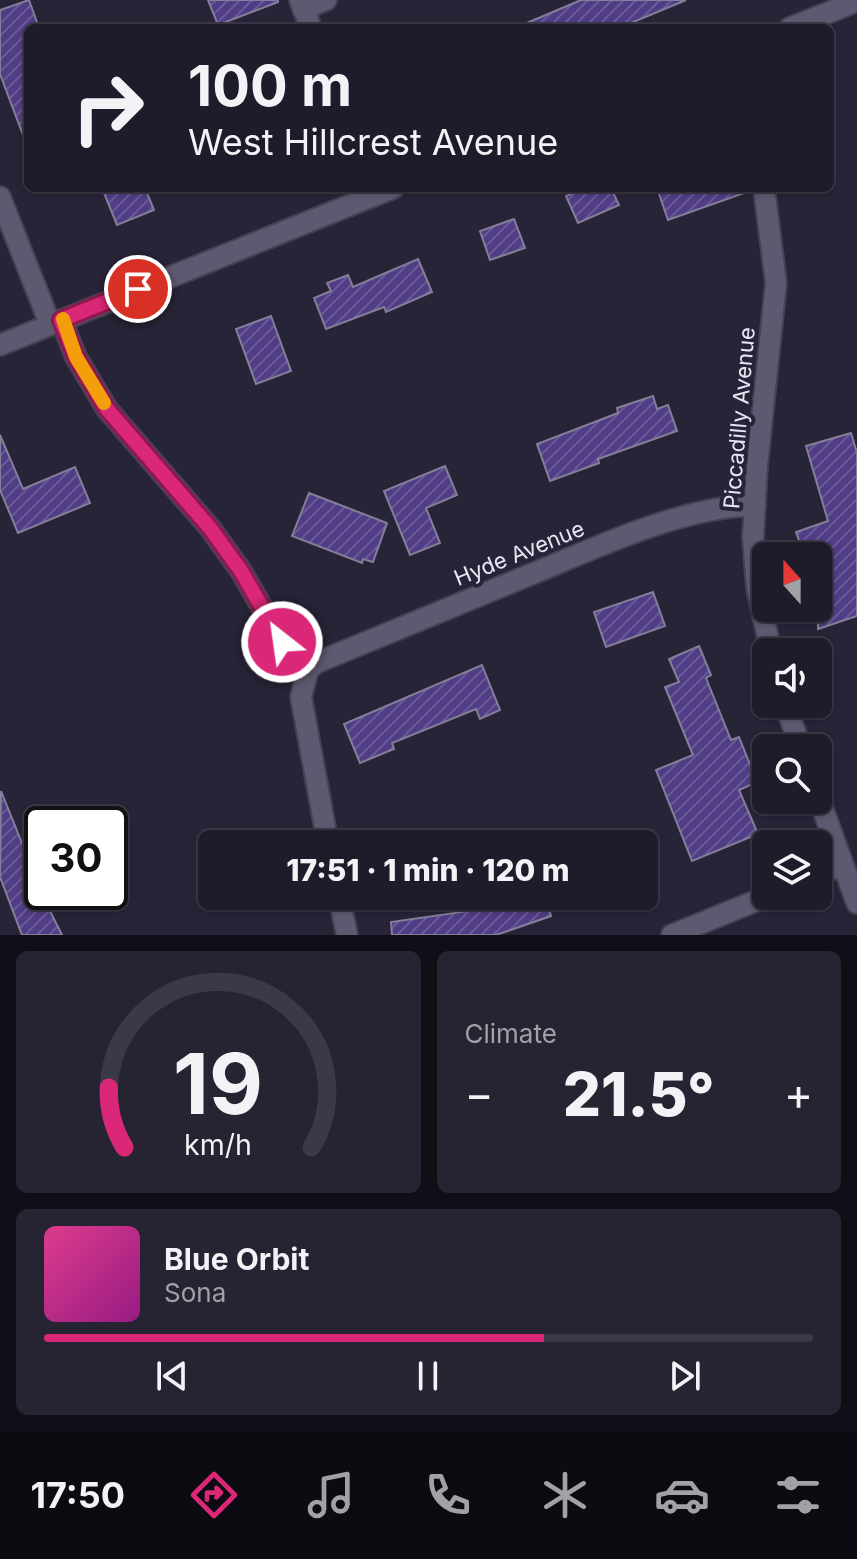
<!DOCTYPE html>
<html lang="en">
<head>
<meta charset="utf-8">
<style>
	:root { --surface:#1e1b2a; --page:#262432; --text:#f1f3f6; --muted:#a1a1a8; --line:#3c3947; --accent:#db2777 }
	body { margin:0; font-family:Inter,sans-serif; background:var(--page); color:var(--text); height:100vh; display:flex; flex-direction:column; font-size:30px; white-space:nowrap }
	* { box-sizing:border-box; margin:0 }
	p { font-size:26px; color:var(--muted) }
	.icon { flex:none; width:44px; height:44px; fill:none; stroke:currentColor; stroke-width:2; stroke-linecap:round; stroke-linejoin:round }
	.map { position:relative; height:935px; overflow:hidden }
	.sheet { display:flex; flex-direction:column; gap:16px; padding:16px; background:#100f17; flex:1 }
	.sheet>* { flex:none }
	.top-card { position:absolute; left:24px; top:24px; width:810px; height:168px; border-radius:12px; box-shadow:0 2px 6px #0004,0 0 0 2px var(--line); background:#1e1b2a; color:var(--text); overflow:hidden }
	.needle { width:52px; rotate:339deg }
	.controls { position:absolute; left:752px; top:542px; display:grid; gap:16px }
	.controls a { display:grid; place-items:center; width:80px; height:80px; border-radius:12px; background:var(--surface); box-shadow:0 2px 6px #0004,0 0 0 2px var(--line); font-size:40px }
	.speed { position:absolute; left:24px; top:806px; display:flex; gap:16px; font-size:40px; font-weight:700; text-align:center }
	.speed>* { display:grid; place-content:center; width:104px; height:104px; border-radius:50%; background:var(--surface); box-shadow:0 2px 6px #0004,0 0 0 2px var(--line); line-height:1 }
	.speed .limit { border:4px solid #111; border-radius:12px; background:#fff; color:#111 }
	.pin { position:absolute; display:grid; place-items:center; width:68px; height:68px; color:#fff; margin:-34px; border:4px solid #fff; border-radius:50%; box-shadow:0 2px 8px #0007 }
	.me { position:absolute; width:88px; margin:-44px; rotate:330deg; stroke-linejoin:round; filter:drop-shadow(0 0 6px #0008) }
	.turn { display:flex; align-items:center; gap:28px; height:168px; padding:0 32px; font-size:36px }
	.turn .icon { width:104px; height:104px; stroke-width:2.5 }
	.turn b { display:block; font-size:56px; line-height:68px }
	.big { font-size:60px; font-weight:800; line-height:1.1 }
	.sheet .card { flex:1; display:flex; flex-direction:column; justify-content:center; gap:12px; min-width:0; padding:0 28px; border-radius:12px; background:var(--page) }
	.sheet .dial { align-items:center; gap:0 }
	.dial svg { height:208px; overflow:visible; fill:none; stroke:var(--line); stroke-width:7; stroke-linecap:round; text-anchor:middle }
	.dial text { fill:var(--text); stroke:none }
	.song { display:flex; align-items:center; gap:24px }
	.cover { width:96px; height:96px; border-radius:12px; background:linear-gradient(135deg,hsl(330 70% 55%),hsl(310 70% 35%)) }
	.played { height:8px; border-radius:4px; background:linear-gradient(90deg,var(--accent) 65%,var(--line) 65%) }
	.keys { display:flex; justify-content:space-around; direction:ltr }
	.heat { display:flex; justify-content:space-between; align-items:center; font-size:44px; direction:ltr }
	.sheet .tiles { flex:1; display:grid; gap:16px; grid-template-columns:1fr 1fr }
	.card:last-child { grid-column:span 2 }
	.trip { position:absolute; left:198px; top:830px; width:460px; height:80px; border-radius:12px; background:var(--surface); box-shadow:0 2px 6px #0004,0 0 0 2px var(--line); font-weight:800; line-height:80px; text-align:center }
	.dock { display:flex; height:128px; justify-content:space-around; align-items:center; background:#0c0b11; color:var(--muted) }
	.dock .icon { width:56px; height:56px }
	.dock .active { color:var(--accent) }
	.dock b { font-size:36px; color:var(--text) }
	.map>svg:first-child { display:block }
	.building { fill:url(#building-hatch); stroke:#847f98; stroke-width:2 }
	.lines { fill:none; stroke-linecap:round; stroke-linejoin:round }
	.street-casing { stroke:#454152; stroke-width:24 }
	.secondary-casing { stroke:#454152; stroke-width:24 }
	.street { stroke:#5e5970; stroke-width:20 }
	.secondary { stroke:#5e5970; stroke-width:20 }
	.route-casing { stroke:#8e194d; stroke-width:20 }
	.route { stroke:#db2777; stroke-width:14 }
	.slow { stroke:#f59e0b; stroke-width:14 }
	.labels { text-anchor:middle; dominant-baseline:central; stroke-width:8; stroke-linejoin:round; paint-order:stroke }
	.street-label { font-size:22px; fill:#e8e6f4; stroke:#282438 }
</style>
</head>
<body>
<div class="map">
<svg width="857" height="935" viewBox="0 0 857 935">
	<defs>
		<pattern id="building-hatch" width="6" height="6" patternUnits="userSpaceOnUse" patternTransform="scale(2)"><rect width="6" height="6" fill="#513d86"/><path d="M-1 1l2-2M0 6l6-6M5 7l2-2" fill="none" stroke="#6a5998"/></pattern>
	</defs>
	<rect width="100%" height="100%" fill="#282438"/>
	<g class="building">
		<polygon points="29,0 39,28 28,28 28,143 26,143 0,74 0,10"/>
		<polygon points="208,0 278,0 278,2 218,25"/>
		<polygon points="581,0 686,0 619,28 515,28"/>
		<polygon points="116,188 145,188 154,210 117,225 104,193"/>
		<polygon points="585,188 611,188 619,205 578,223 566,196"/>
		<polygon points="657,188 749,188 750,191 668,220"/>
		<polygon points="514,219 525,248 490,260 480,231"/>
		<polygon points="418,259 432,292 386,312 384,307 326,329 314,298 331,291 327,283 348,275 353,287"/>
		<polygon points="271,316 291,371 256,384 236,329"/>
		<polygon points="653,396 657,409 668,405 677,431 598,459 599,463 550,481 537,444 618,413 617,408"/>
		<polygon points="851,433 857,453 857,616 818,629 818,556 805,556 796,532 828,521 806,446"/>
		<polygon points="0,435 23,489 75,467 90,503 18,533 0,490"/>
		<polygon points="445,466 457,495 426,508 440,543 410,555 384,491"/>
		<polygon points="309,493 387,523 373,562 363,559 362,563 292,536"/>
		<polygon points="653,592 665,626 606,647 594,612"/>
		<polygon points="699,646 711,675 706,678 731,740 739,737 757,782 739,790 758,834 692,861 656,770 693,755 665,687 679,682 669,659"/>
		<polygon points="482,665 500,710 480,719 476,709 392,743 394,749 360,763 344,724"/>
		<polygon points="1,791 47,905 62,935 22,935 0,877"/>
		<polygon points="505,896 545,896 551,916 496,935 392,935 391,922 490,908 487,902"/>
	</g>
	<g class="lines">
		<g class="street-casing">
			<g id="street">
				<polyline points="300,0 311,28"/>
				<polyline points="303,9 326,0"/>
				<polyline points="764,188 776,283 757,466 753,537 757,588 771,652"/>
				<polyline points="0,197 50,324"/>
				<polyline points="61,320 76,357 107,409 210,528 241,571 282,642 308,669"/>
				<path d="M 308,669 L 318,662 C 392,632 465,601 539,571 C 599,546 690,504 755,506"/>
				<polyline points="308,669 301,697 328,844"/>
				<polyline points="785,704 801,748"/>
				<polyline points="818,796 857,903"/>
				<polyline points="818,875 842,865"/>
				<polyline points="339,896 347,935"/>
				<polyline points="672,935 768,896"/>
			</g>
		</g>
		<g class="secondary-casing">
			<g id="secondary">
				<polyline points="790,28 857,1"/>
				<polyline points="0,345 393,188"/>
			</g>
		</g>
		<use href="#street" class="street"/>
		<use href="#secondary" class="secondary"/>
	</g>
	<g class="lines">
		<g class="route-casing">
			<polyline id="route" points="138,289 61,320 76,357 107,409 210,528 241,571 282,642"/>
		</g>
		<use href="#route" class="route"/>
		<polyline class="slow" points="63,319 76,357 104,403"/>
	</g>
	<g class="labels">
		<g class="street-label">
			<text transform="translate(739 418) rotate(-85)">Piccadilly Avenue</text>
			<text transform="translate(519 553) rotate(-22)">Hyde Avenue</text>
		</g>
	</g>
</svg>
<div class="controls">
<a><svg class="needle" viewBox="-14 -14 28 28"><path d="M0-13l5 13h-10z" fill="#e53935"/><path d="M0 13l5-13h-10z" fill="#a1a1a8"/></svg></a>
<a><svg class="icon" aria-label="sound" viewBox="0 0 24 24"><path d="M4 9h4l5-4v14l-5-4H4zM17 9q2 3 0 6"/></svg></a>
<a><svg class="icon" aria-label="search" viewBox="0 0 24 24"><circle cx="10" cy="10" r="6"/><path d="M15 15l6 6"/></svg></a>
<a><svg class="icon" aria-label="layers" viewBox="0 0 24 24"><path d="M12 4l9 5-9 5-9-5zM3 14l9 5 9-5"/></svg></a>
</div>
<div class="speed"><div class="limit">30</div></div>
<div class="pin" style="left:138px;top:289px;background:#d93025"><svg class="icon" aria-label="arrive" viewBox="0 0 24 24"><path d="M6 21V4h12l-3 4 3 4H6"/></svg></div>
<svg class="me" style="left:282px;top:642px" viewBox="-20 -20 40 40"><circle r="17" fill="#db2777" stroke="#fff" stroke-width="3"/><path d="M0-11L8 9 0 5-8 9z" fill="#fff"/></svg>
<div class="trip">17:51 · 1 min · 120 m</div>
<div class="top-card">
<div class="turn"><svg class="icon" aria-label="right" viewBox="0 0 24 24"><path d="M7 20v-9h11M14 6l5 5-5 5"/></svg><div><b>100 m</b>West Hillcrest Avenue</div></div>
</div>
</div>
<section class="sheet">
<div class="tiles">
<div class="card dial"><svg viewBox="0 0 100 80">
<path d="M14 69A42 42 0 1 1 86 69"/>
<path d="M14 69A42 42 0 0 1 8 46" stroke="#db2777"/>
<text x="50" y="56" font-size="32" font-weight="700">19</text>
<text x="50" y="72" font-size="11">km/h</text>
</svg></div>
<div class="card"><p>Climate</p>
<div class="heat"><a>−</a><b class="big">21.5°</b><a>+</a></div>
</div>
<div class="card">
<div class="song"><i class="cover"></i><div><b>Blue Orbit</b><p>Sona</p></div></div>
<div class="played"></div>
<div class="keys"><svg class="icon" aria-label="previous" viewBox="0 0 24 24"><path d="M18 5L8 12l10 7zM5 5v14"/></svg><svg class="icon" aria-label="pause" viewBox="0 0 24 24"><path d="M8 5v14M16 5v14"/></svg><svg class="icon" aria-label="next" viewBox="0 0 24 24"><path d="M6 5l10 7-10 7zM19 5v14"/></svg></div>
</div>
</div>
</section>
<nav class="dock">
<b>17:50</b>
<svg class="icon active" aria-label="directions" viewBox="0 0 24 24"><path d="M12 3l9 9-9 9-9-9zM9 14v-3h6M13 9l2 2-2 2"/></svg>
<svg class="icon" aria-label="music" viewBox="0 0 24 24"><path d="M9 18V5l10-2v13"/><circle cx="6" cy="18" r="3"/><circle cx="16" cy="16" r="3"/></svg>
<svg class="icon" aria-label="phone" viewBox="0 0 24 24"><path d="M5 4h4l2 5-3 2q2 4 5 5l2-3 5 2v4C11 20 4 13 5 4z"/></svg>
<svg class="icon" aria-label="climate" viewBox="0 0 24 24"><path d="M12 3v18M4 7l16 10M4 17L20 7"/></svg>
<svg class="icon" aria-label="car" viewBox="0 0 24 24"><path d="M5 17H2v-5l4-1 3-4h7l3 4 3 1v5h-3M9 17h6M6 11h13"/><circle cx="7" cy="17" r="2"/><circle cx="17" cy="17" r="2"/></svg>
<svg class="icon" aria-label="filters" viewBox="0 0 24 24"><path d="M4 7h16M4 17h16"/><circle cx="9" cy="7" r="2"/><circle cx="15" cy="17" r="2"/></svg>
</nav>
</body>
</html>
